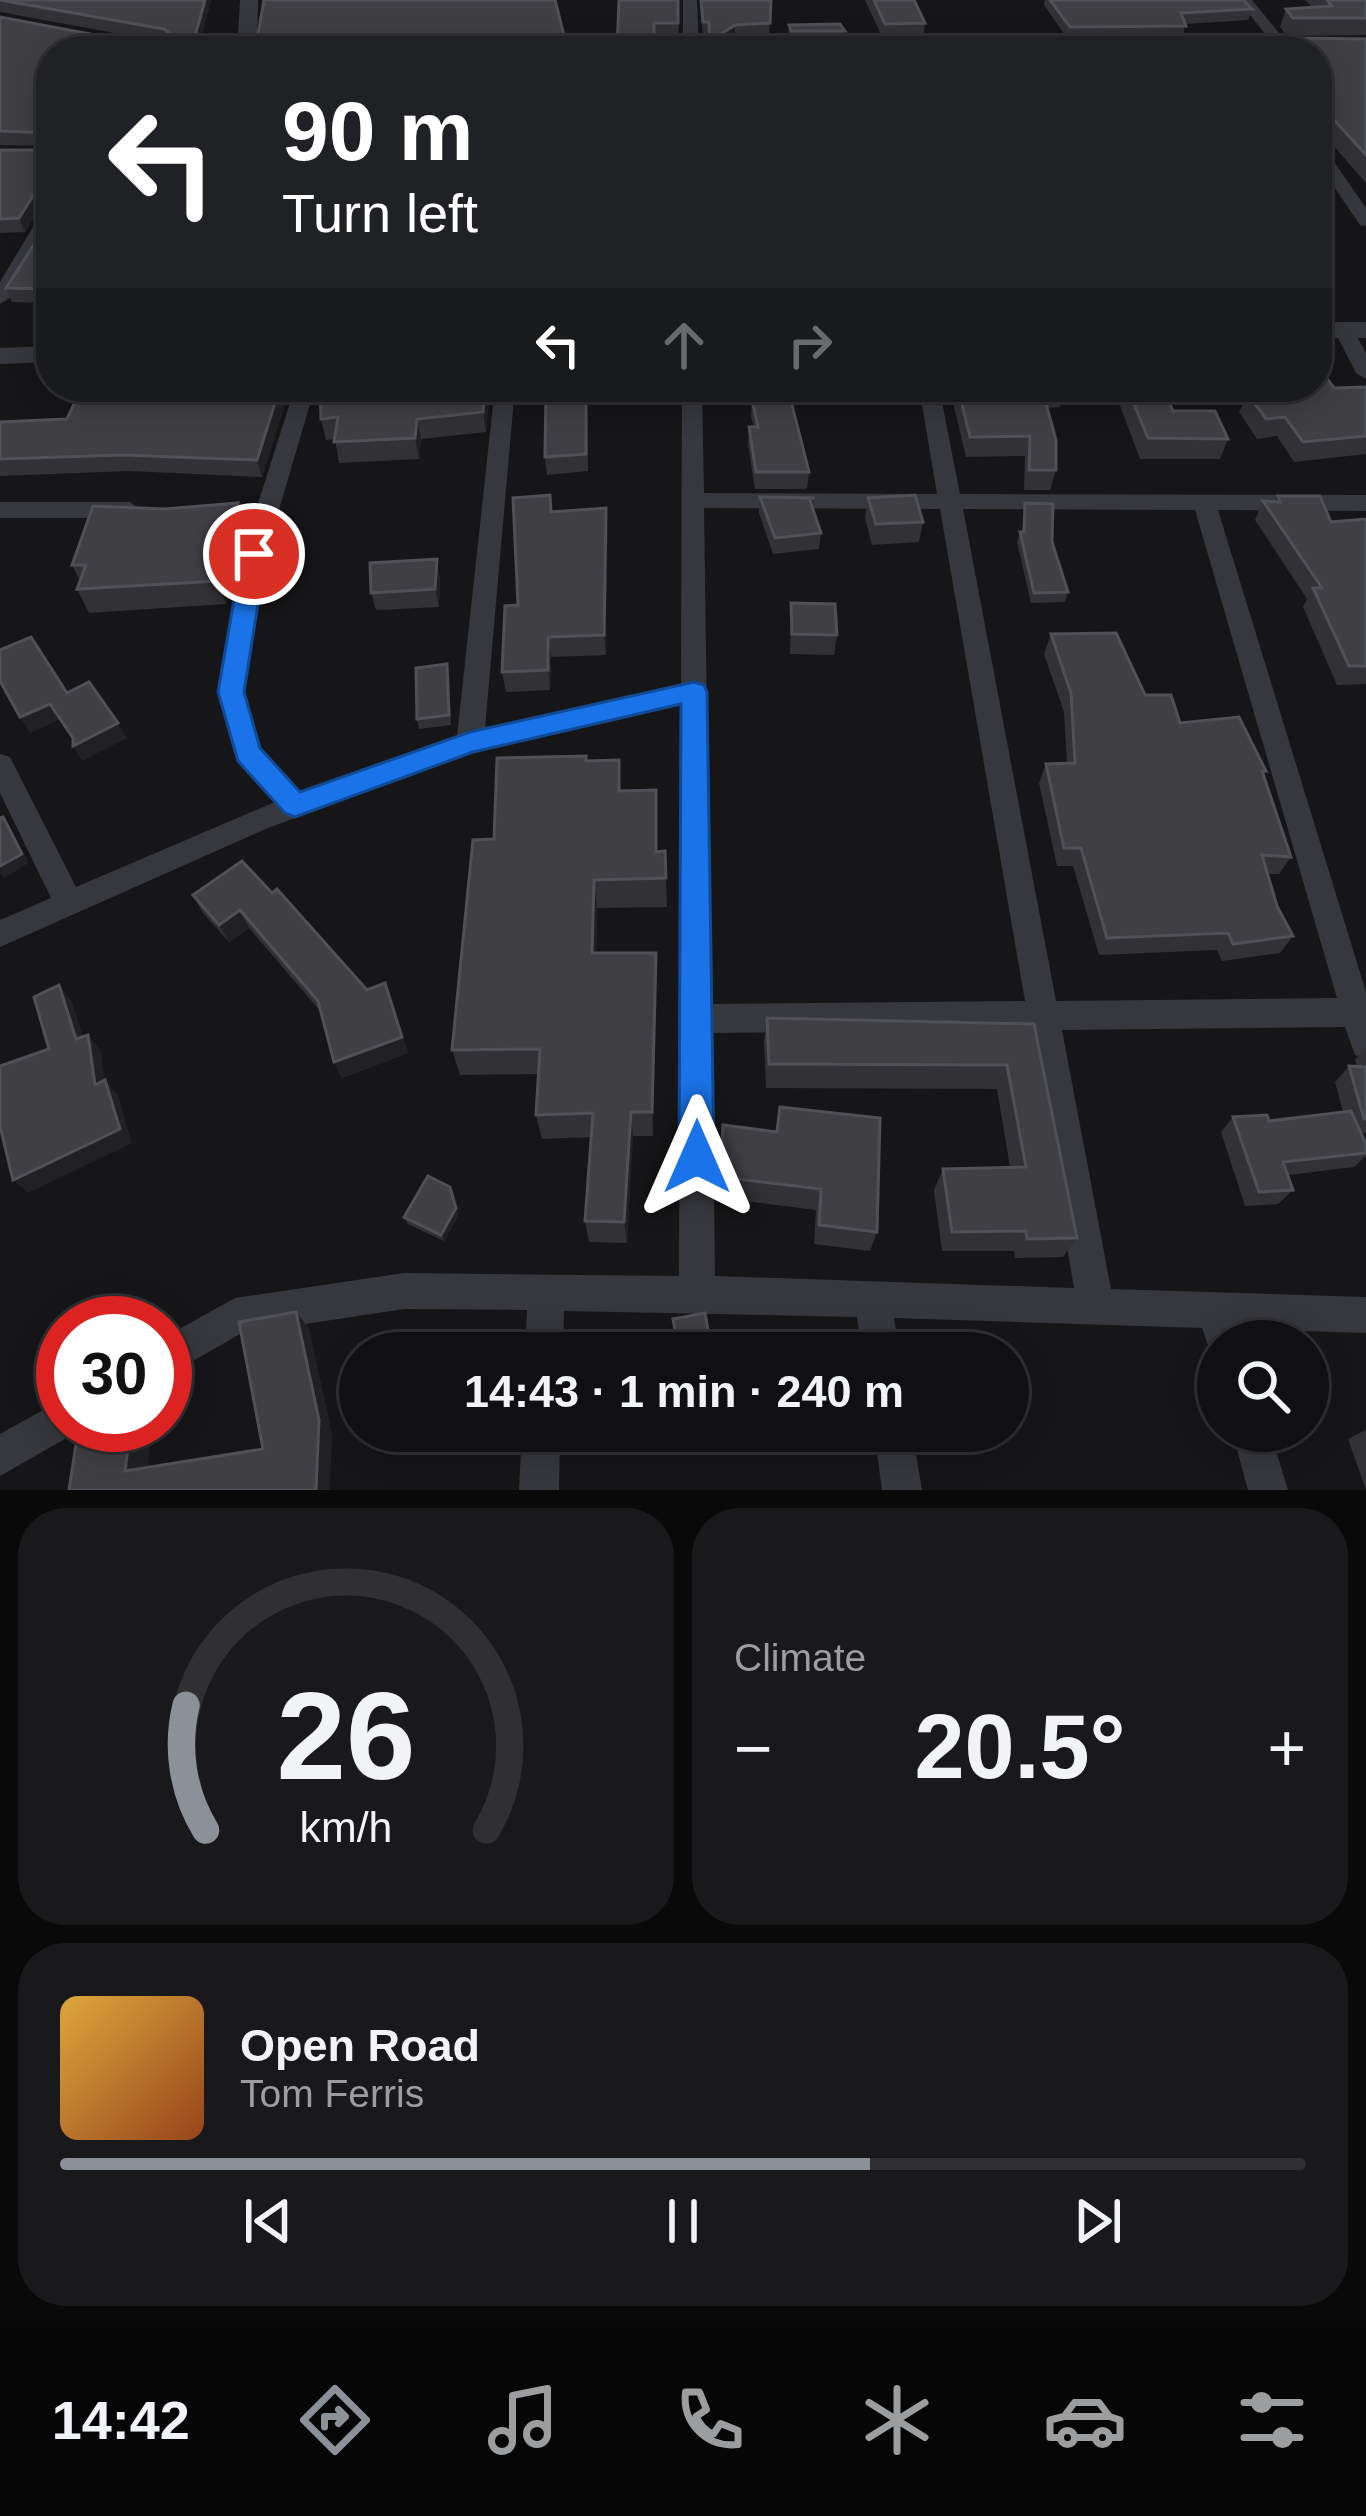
<!DOCTYPE html>
<html lang="en">
<head>
<meta charset="utf-8">
<style>
	:root { --surface:#101012; --page:#19191b; --text:#f1f3f6; --muted:#9c9d9f; --line:#303032; --accent:#8c9099 }
	body { margin:0; font-family:Helvetica,sans-serif; background:var(--page); color:var(--text); height:100vh; display:flex; flex-direction:column; font-size:45px; white-space:nowrap }
	* { box-sizing:border-box; margin:0 }
	p { font-size:39px; color:var(--muted) }
	.icon { flex:none; width:66px; height:66px; fill:none; stroke:currentColor; stroke-width:2; stroke-linecap:round; stroke-linejoin:round }
	.map { position:relative; height:1490px; overflow:hidden }
	.sheet { display:flex; flex-direction:column; gap:18px; padding:18px; background:#09090a; flex:1 }
	.sheet>* { flex:none }
	.banner { position:absolute; left:36px; top:36px; width:1296px; height:366px; border-radius:48px; box-shadow:0 6px 30px #0003,0 0 0 3px var(--line); background:#202124; color:#fff; overflow:hidden }
	.fabs { position:absolute; left:1197px; top:1320px; display:grid; gap:24px }
	.fabs a { display:grid; place-items:center; width:132px; height:132px; border-radius:50%; background:var(--surface); box-shadow:0 6px 30px #0003,0 0 0 3px var(--line); font-size:60px }
	.speed { position:absolute; left:36px; top:1296px; display:flex; gap:24px; font-size:60px; font-weight:700; text-align:center }
	.speed>* { display:grid; place-content:center; width:156px; height:156px; border-radius:50%; background:var(--surface); box-shadow:0 6px 30px #0003,0 0 0 3px var(--line); line-height:1 }
	.speed .limit { border:18px solid #d22; background:#fff; color:#111 }
	.pin { position:absolute; display:grid; place-items:center; width:102px; height:102px; color:#fff; margin:-51px; border:6px solid #fff; border-radius:50%; box-shadow:0 3px 12px #0007 }
	.me { position:absolute; width:132px; margin:-66px; rotate:0deg; stroke-linejoin:round; filter:drop-shadow(0 0 9px #0008) }
	.turn { display:flex; align-items:center; gap:42px; height:252px; padding:0 48px; font-size:54px }
	.turn .icon { width:156px; height:156px; stroke-width:2.5 }
	.turn b { display:block; font-size:84px; line-height:102px }
	.lanes { display:flex; align-items:center; height:114px; padding:0 48px; background:#0003; justify-content:center; gap:60px; direction:ltr }
	.lanes .off { opacity:.35 }
	.big { font-size:90px; font-weight:700; line-height:1.1 }
	.sheet .widget { flex:1; display:flex; flex-direction:column; justify-content:center; gap:18px; min-width:0; padding:0 42px; border-radius:48px; background:var(--page) }
	.sheet .dial { align-items:center; gap:0 }
	.dial svg { height:312px; overflow:visible; fill:none; stroke:var(--line); stroke-width:7; stroke-linecap:round; text-anchor:middle }
	.dial text { fill:var(--text); stroke:none }
	.song { display:flex; align-items:center; gap:36px }
	.cover { width:144px; height:144px; border-radius:18px; background:linear-gradient(135deg,hsl(40 70% 55%),hsl(20 70% 35%)) }
	.played { height:12px; border-radius:6px; background:linear-gradient(90deg,var(--accent) 65%,var(--line) 65%) }
	.keys { display:flex; justify-content:space-around; direction:ltr }
	.heat { display:flex; justify-content:space-between; align-items:center; font-size:66px; direction:ltr }
	.sheet .tiles { flex:1; display:grid; gap:18px; grid-template-columns:1fr 1fr }
	.widget:last-child { grid-column:span 2 }
	.trip { position:absolute; left:339px; top:1332px; width:690px; height:120px; border-radius:60px; background:var(--surface); box-shadow:0 6px 30px #0003,0 0 0 3px var(--line); font-weight:700; line-height:120px; text-align:center }
	.menu { display:flex; height:192px; justify-content:space-around; align-items:center; background:#060607; color:var(--muted) }
	.menu .icon { width:84px; height:84px }
	.menu .selected { color:var(--accent) }
	.menu b { font-size:54px; color:var(--text) }
	.map>svg:first-child { display:block }
	.lines { fill:none; stroke-linecap:round; stroke-linejoin:round }
	.minor { fill:#37383d; fill-rule:evenodd }
	.tertiary { fill:#37383d; fill-rule:evenodd }
	.wall { fill:#323236 }
	.shaded-wall { fill:#212124 }
	.building { fill:#3f3f44; stroke:#4f5156; stroke-width:3 }
	.route { fill:#1a73e8; stroke:#114b97; stroke-width:3 }
</style>
</head>
<body>
<div class="map">
<svg width="1366" height="1490" viewBox="0 0 1366 1490">
	<rect width="100%" height="100%" fill="#161618"/>
	<g class="lines">
		<g class="minor">
			<polygon points="683,0 697,0 699,51 683,51"/>
			<polygon points="1238,0 1252,0 1288,44 1288,50 1278,50"/>
			<polygon points="1317,145 1323,146 1366,208 1366,226 1360,225 1317,162"/>
			<polygon points="51,207 51,227 10,298 0,304 0,282 42,212"/>
			<polygon points="1344,324 1351,326 1366,353 1366,379 1356,373 1334,330"/>
			<path d="M 295,387 L 315,387 L 266,554 L 244,692 L 260,748 L 301,793 L 457,736 L 495,387 L 515,387 L 485,728 L 681,685 L 682,387 L 702,387 L 704,493 L 937,494 L 919,387 L 939,387 L 960,494 L 1366,495 L 1366,511 L 1218,510 L 1366,992 L 1366,1059 L 1355,1055 L 1345,1027 L 1062,1030 L 1111,1289 L 1366,1297 L 1366,1333 L 1239,1329 L 1243,1341 L 1218,1341 L 1218,1357 L 1211,1354 L 1202,1328 L 894,1318 L 900,1353 L 862,1353 L 857,1317 L 564,1311 L 563,1353 L 525,1353 L 527,1310 L 404,1309 L 240,1334 L 165,1377 L 165,1337 L 235,1298 L 404,1273 L 679,1276 L 681,705 L 473,752 L 268,828 L 0,947 L 0,920 L 51,898 L 0,793 L 0,754 L 10,757 L 76,887 L 275,802 L 234,753 L 218,692 L 242,554 ZM 704,508 L 940,509 L 1025,1001 L 711,1004 ZM 963,509 L 1195,510 L 1337,998 L 1056,1001 ZM 1030,1030 L 1074,1288 L 715,1276 L 712,1033 Z"/>
			<polygon points="0,502 130,502 141,510 130,518 0,518"/>
			<polygon points="63,1399 63,1425 79,1425 77,1432 0,1476 0,1434"/>
			<polygon points="522,1431 560,1431 559,1490 519,1490"/>
			<polygon points="874,1431 912,1431 922,1490 882,1490"/>
			<polygon points="1232,1431 1270,1431 1288,1490 1248,1490"/>
		</g>
		<g class="tertiary">
			<polygon points="240,0 258,0 257,51 237,51"/>
			<polygon points="1366,40 1366,52 725,51 735,45"/>
			<rect x="1317" y="322" width="49" height="16"/>
			<polygon points="51,346 51,362 0,364 0,348"/>
		</g>
	</g>
	<g class="wall">
		<polygon points="0,0 211,0 201,39 209,39 213,51 51,51 51,216 49,204 38,210 25,232 0,233 0,150 46,150 50,146 0,145 0,17 138,43 169,43 0,12"/>
		<polygon points="678,0 679,37 654,37 617,50"/>
		<polygon points="700,0 771,0 769,39 703,37"/>
		<polygon points="865,0 914,0 925,23 923,39 883,39"/>
		<polygon points="1045,0 1243,0 1252,9 1248,20 1185,24 1183,37 1067,38 1044,5"/>
		<polygon points="1305,0 1366,0 1366,35 1287,36 1280,27 1286,9 1312,7"/>
		<polygon points="789,25 845,31 844,40 791,40 788,34"/>
		<polygon points="1296,38 1366,39 1366,183 1317,127 1317,51 1292,51"/>
		<polygon points="51,218 51,303 12,302 6,288"/>
		<polygon points="490,387 486,432 421,439 419,459 339,463 335,439 326,440 321,419"/>
		<polygon points="546,387 587,387 588,471 547,475 545,457"/>
		<polygon points="967,387 1064,387 1060,407 1047,408 1056,470 1050,490 1024,490 1025,456 966,457 954,407 958,388"/>
		<polygon points="1113,387 1163,387 1173,411 1228,439 1220,459 1140,459"/>
		<polygon points="1234,387 1366,387 1366,454 1294,462 1277,436 1257,439 1239,412 1243,404"/>
		<polygon points="286,400 262,477 129,471 0,476 0,422 67,419"/>
		<polygon points="752,400 809,472 807,489 755,489 748,445 749,427 754,427 751,417"/>
		<polygon points="1278,496 1331,522 1366,519 1366,684 1337,685 1303,607 1307,599 1255,520 1263,501 1275,501"/>
		<polygon points="760,497 815,498 813,512 821,533 819,549 773,554 759,513"/>
		<polygon points="868,498 923,522 919,542 872,545 865,518"/>
		<polygon points="238,503 246,526 226,604 89,613 77,589 80,581 72,565 165,509"/>
		<polygon points="1025,503 1052,542 1068,592 1065,602 1031,603 1017,542 1020,532 1022,532"/>
		<polygon points="606,508 606,655 551,657 550,690 506,692 502,672 518,605 552,512"/>
		<polygon points="440,577 439,607 376,610 371,593"/>
		<polygon points="791,603 837,635 834,655 790,654"/>
		<polygon points="1051,634 1145,695 1180,723 1266,771 1263,775 1291,857 1279,874 1268,874 1277,906 1293,936 1280,953 1222,961 1217,950 1099,955 1073,866 1057,866 1039,783 1046,764 1067,763 1064,712 1044,654"/>
		<polygon points="449,674 451,725 419,729 417,719"/>
		<polygon points="587,761 621,791 657,852 665,851 667,907 597,908 596,953 656,953 653,1136 633,1136 627,1243 589,1242 585,1221 591,1137 542,1139 536,1115 539,1074 460,1075 452,1050 494,839"/>
		<polygon points="242,861 367,990 385,983 408,1053 342,1078 334,1062 321,1012 249,928 229,942 203,913 193,895"/>
		<polygon points="767,1018 1034,1024 1077,1238 1063,1257 1015,1258 1014,1251 942,1251 934,1190 943,1169 1010,1167 997,1089 766,1088 764,1042"/>
		<polygon points="1366,1047 1366,1133 1361,1133 1366,1144 1366,1156 1354,1167 1288,1175 1293,1190 1278,1204 1245,1206 1221,1132 1233,1117 1269,1121 1343,1112 1335,1082 1349,1066 1357,1067 1355,1060"/>
		<polygon points="780,1107 877,1232 870,1251 814,1244 816,1210 719,1198 723,1125 776,1132"/>
		<polygon points="459,1214 444,1241 408,1224 404,1217"/>
		<polygon points="1366,1430 1366,1490 1348,1439"/>
		<polygon points="960,1431 991,1431 960,1434"/>
	</g>
	<g class="shaded-wall">
		<polygon points="205,0 211,0 198,51 194,40"/>
		<polygon points="735,25 735,40 721,50 721,34"/>
		<polygon points="46,189 51,203 38,210 25,232 19,218 33,196"/>
		<polygon points="280,387 282,387 286,400 262,477 257,460"/>
		<polygon points="485,387 490,387 486,432 483,412"/>
		<polygon points="417,419 421,439 419,459 415,438"/>
		<polygon points="238,503 246,526 226,604 217,581"/>
		<polygon points="606,508 608,529 606,655 604,635"/>
		<polygon points="437,559 440,577 439,607 435,589"/>
		<polygon points="548,637 551,657 550,690 548,670"/>
		<polygon points="50,704 59,720 30,733 20,717"/>
		<polygon points="118,723 127,738 82,761 73,746"/>
		<polygon points="3,817 29,863 4,878 0,873"/>
		<polygon points="594,880 597,908 595,980 592,953"/>
		<polygon points="240,910 249,928 229,942 219,925"/>
		<polygon points="656,953 657,981 653,1136 652,1112"/>
		<polygon points="385,983 408,1053 342,1078 334,1062"/>
		<polygon points="59,985 72,1002 89,1055 76,1039"/>
		<polygon points="88,1035 101,1051 107,1100 95,1085"/>
		<polygon points="105,1080 118,1095 132,1143 28,1193 13,1180"/>
		<polygon points="631,1112 633,1136 627,1243 624,1222"/>
		<polygon points="450,1187 459,1214 444,1241 441,1235"/>
		<polygon points="296,1312 309,1328 332,1433 330,1490 316,1490"/>
		<polygon points="400,1332 407,1343 409,1353 404,1353"/>
		<polygon points="131,1425 143,1425 152,1431 146,1482 125,1471"/>
	</g>
	<g class="building">
		<polygon points="0,0 205,0 194,40 209,39 205,51 51,51 51,216 46,189 33,196 19,218 0,219 0,150 46,150 50,146 49,133 0,131 0,17 138,43 171,43 176,38 164,29"/>
		<polygon points="264,0 555,0 568,51 225,51 232,41 257,40"/>
		<polygon points="619,0 678,0 678,23 654,23 654,51 606,51 617,50"/>
		<polygon points="701,0 771,0 770,23 735,25 721,34 725,40 751,40 752,51 710,51 709,22 703,22"/>
		<polygon points="874,0 914,0 925,23 885,24"/>
		<polygon points="1050,0 1243,0 1252,9 1181,13 1186,26 1070,27"/>
		<polygon points="1327,0 1366,0 1366,18 1293,18 1286,9 1332,6"/>
		<polygon points="840,24 845,31 791,31 789,25"/>
		<polygon points="1296,38 1366,39 1366,155 1317,101 1317,98 1323,98 1317,92 1317,83 1329,82 1317,66 1317,51 1306,51"/>
		<polygon points="797,44 858,44 864,51 799,51"/>
		<polygon points="1083,47 1140,47 1144,51 1086,51"/>
		<polygon points="51,218 51,289 6,288"/>
		<polygon points="1318,366 1334,388 1366,387 1366,436 1303,442 1285,417 1266,419 1247,393 1254,392 1251,387 1317,387"/>
		<polygon points="82,387 280,387 257,460 122,455 0,459 0,422 67,419"/>
		<polygon points="320,387 485,387 483,412 417,419 415,438 334,442 338,417 321,419"/>
		<polygon points="546,387 586,387 586,454 545,457"/>
		<polygon points="977,387 1064,387 1042,389 1056,440 1056,470 1029,470 1030,436 970,437 958,388"/>
		<polygon points="1127,387 1163,387 1173,411 1215,411 1228,439 1148,438"/>
		<polygon points="790,397 809,472 756,472 749,427 758,427 752,400"/>
		<polygon points="550,495 551,512 606,508 604,635 548,637 548,670 502,672 505,606 518,605 513,498"/>
		<polygon points="915,495 923,522 876,524 868,498"/>
		<polygon points="1278,496 1320,496 1331,522 1366,519 1366,666 1349,666 1313,588 1322,588 1263,501 1280,502"/>
		<polygon points="760,497 815,498 809,498 821,533 775,538"/>
		<polygon points="238,503 217,581 77,589 86,565 72,565 93,506 165,509"/>
		<polygon points="1025,503 1053,504 1052,542 1068,592 1034,593 1020,532 1024,532"/>
		<polygon points="437,559 435,589 371,593 370,563"/>
		<polygon points="791,603 835,604 837,635 792,634"/>
		<polygon points="1116,633 1145,695 1171,695 1180,723 1239,717 1266,771 1262,771 1291,857 1262,855 1277,906 1293,936 1233,944 1228,933 1107,938 1081,848 1064,848 1046,764 1075,763 1071,693 1051,634"/>
		<polygon points="31,637 67,693 89,682 118,723 73,746 73,738 50,704 20,717 0,681 0,650"/>
		<polygon points="447,664 449,715 417,719 416,668"/>
		<polygon points="586,756 586,761 619,760 619,791 656,790 656,852 665,851 666,878 594,880 592,953 656,953 652,1112 631,1112 624,1222 585,1221 593,1113 536,1115 540,1049 452,1050 473,840 494,839 497,758"/>
		<polygon points="3,817 22,854 0,866 0,818"/>
		<polygon points="242,861 272,893 277,889 367,990 385,983 402,1037 334,1062 318,1001 240,910 219,925 193,895"/>
		<polygon points="59,985 76,1039 88,1035 95,1085 105,1080 120,1129 13,1180 0,1126 0,1066 49,1049 34,997"/>
		<polygon points="767,1018 1034,1024 1077,1238 1027,1239 1026,1231 952,1232 943,1169 1026,1167 1007,1065 769,1064"/>
		<polygon points="1349,1066 1366,1067 1366,1119 1364,1119"/>
		<polygon points="780,1107 880,1118 877,1232 819,1225 821,1189 720,1177 723,1125 777,1132"/>
		<polygon points="1351,1111 1366,1144 1366,1153 1283,1162 1293,1190 1259,1192 1233,1117 1267,1115 1269,1121"/>
		<polygon points="428,1176 450,1187 456,1208 441,1235 404,1217"/>
		<polygon points="296,1312 319,1420 316,1490 69,1490 79,1425 131,1425 125,1471 263,1449 239,1322"/>
		<polygon points="705,1313 712,1353 679,1353 673,1319"/>
		<polygon points="400,1332 404,1353 360,1354 359,1345"/>
	</g>
	<polygon class="route" points="254,546 266,554 244,692 260,748 300,792 470,732 694,682 704,685 707,692 714,1157 709,1169 697,1174 684,1169 679,1157 681,704 473,752 295,817 285,813 238,761 218,692 242,554"/>
</svg>
<div class="fabs">
<a><svg class="icon" aria-label="search" viewBox="0 0 24 24"><circle cx="10" cy="10" r="6"/><path d="M15 15l6 6"/></svg></a>
</div>
<div class="speed"><div class="limit">30</div></div>
<div class="pin" style="left:254px;top:554px;background:#d93025"><svg class="icon" aria-label="arrive" viewBox="0 0 24 24"><path d="M6 21V4h12l-3 4 3 4H6"/></svg></div>
<svg class="me" style="left:697px;top:1157px" viewBox="-20 -20 40 40"><path d="M0-17L14 15 0 8-14 15z" fill="#1a73e8" stroke="#fff" stroke-width="4"/></svg>
<div class="trip">14:43 · 1 min · 240 m</div>
<div class="banner">
<div class="turn"><svg class="icon" aria-label="left" viewBox="0 0 24 24"><path d="M17 20v-9H6M10 6l-5 5 5 5"/></svg><div><b>90 m</b>Turn left</div></div>
<div class="lanes"><svg class="icon" aria-label="left" viewBox="0 0 24 24"><path d="M17 20v-9H6M10 6l-5 5 5 5"/></svg><svg class="icon off" aria-label="ahead" viewBox="0 0 24 24"><path d="M12 20V5M6 11l6-6 6 6"/></svg><svg class="icon off" aria-label="right" viewBox="0 0 24 24"><path d="M7 20v-9h11M14 6l5 5-5 5"/></svg></div>
</div>
</div>
<section class="sheet">
<div class="tiles">
<div class="widget dial"><svg viewBox="0 0 100 80">
<path d="M14 69A42 42 0 1 1 86 69"/>
<path d="M14 69A42 42 0 0 1 9 37" stroke="#8c9099"/>
<text x="50" y="56" font-size="32" font-weight="700">26</text>
<text x="50" y="72" font-size="11">km/h</text>
</svg></div>
<div class="widget"><p>Climate</p>
<div class="heat"><a>−</a><b class="big">20.5°</b><a>+</a></div>
</div>
<div class="widget">
<div class="song"><i class="cover"></i><div><b>Open Road</b><p>Tom Ferris</p></div></div>
<div class="played"></div>
<div class="keys"><svg class="icon" aria-label="previous" viewBox="0 0 24 24"><path d="M18 5L8 12l10 7zM5 5v14"/></svg><svg class="icon" aria-label="pause" viewBox="0 0 24 24"><path d="M8 5v14M16 5v14"/></svg><svg class="icon" aria-label="next" viewBox="0 0 24 24"><path d="M6 5l10 7-10 7zM19 5v14"/></svg></div>
</div>
</div>
</section>
<nav class="menu">
<b>14:42</b>
<svg class="icon selected" aria-label="directions" viewBox="0 0 24 24"><path d="M12 3l9 9-9 9-9-9zM9 14v-3h6M13 9l2 2-2 2"/></svg>
<svg class="icon" aria-label="music" viewBox="0 0 24 24"><path d="M9 18V5l10-2v13"/><circle cx="6" cy="18" r="3"/><circle cx="16" cy="16" r="3"/></svg>
<svg class="icon" aria-label="phone" viewBox="0 0 24 24"><path d="M5 4h4l2 5-3 2q2 4 5 5l2-3 5 2v4C11 20 4 13 5 4z"/></svg>
<svg class="icon" aria-label="climate" viewBox="0 0 24 24"><path d="M12 3v18M4 7l16 10M4 17L20 7"/></svg>
<svg class="icon" aria-label="car" viewBox="0 0 24 24"><path d="M5 17H2v-5l4-1 3-4h7l3 4 3 1v5h-3M9 17h6M6 11h13"/><circle cx="7" cy="17" r="2"/><circle cx="17" cy="17" r="2"/></svg>
<svg class="icon" aria-label="filters" viewBox="0 0 24 24"><path d="M4 7h16M4 17h16"/><circle cx="9" cy="7" r="2"/><circle cx="15" cy="17" r="2"/></svg>
</nav>
</body>
</html>
